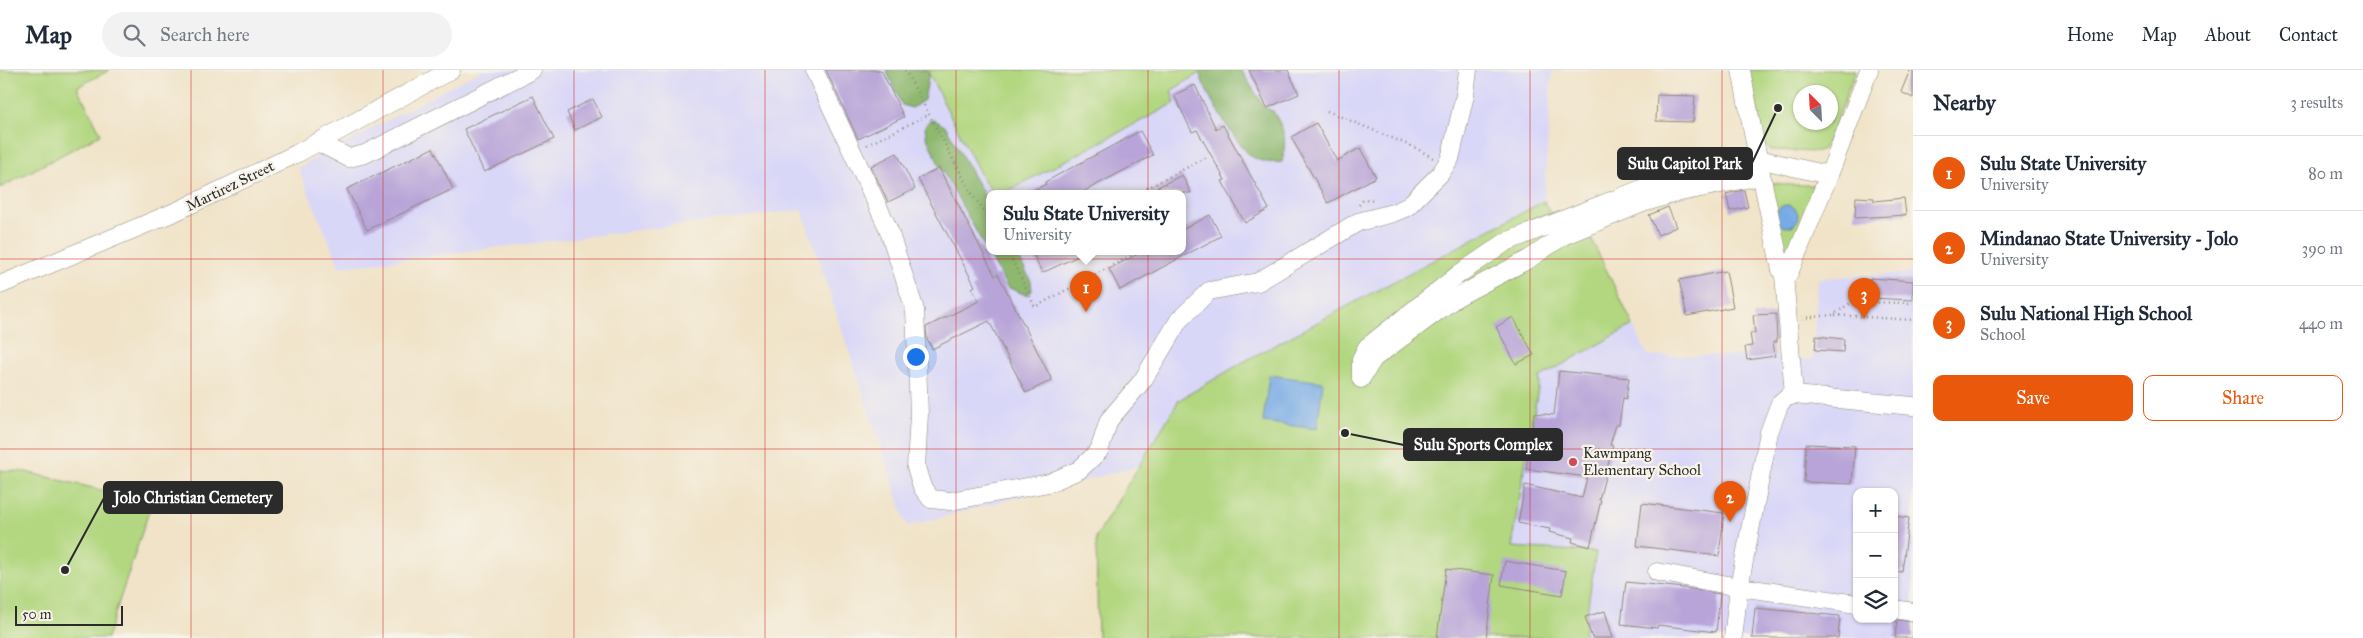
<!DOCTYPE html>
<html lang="en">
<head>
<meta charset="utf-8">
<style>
  :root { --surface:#fff; --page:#f2f2f3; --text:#1f2937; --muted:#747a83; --line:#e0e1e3; --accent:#ea580c }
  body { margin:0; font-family:"IM FELL Great Primer",serif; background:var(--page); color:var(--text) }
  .controls { position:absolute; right:15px; bottom:15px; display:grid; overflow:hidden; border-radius:10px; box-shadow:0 1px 4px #0004 }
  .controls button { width:45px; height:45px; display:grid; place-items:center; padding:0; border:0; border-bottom:1px solid var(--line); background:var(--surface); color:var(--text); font:25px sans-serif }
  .compass { position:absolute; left:1793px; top:15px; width:45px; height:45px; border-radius:50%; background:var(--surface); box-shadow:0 1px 4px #0004; rotate:336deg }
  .scale { position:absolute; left:15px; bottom:12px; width:108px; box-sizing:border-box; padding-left:5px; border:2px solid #2b2b2b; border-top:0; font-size:14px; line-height:18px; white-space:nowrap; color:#2b2b2b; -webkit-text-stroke:4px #f7f3e8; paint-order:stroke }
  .you { position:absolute; left:915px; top:286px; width:18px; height:18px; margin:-12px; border:4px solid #fff; border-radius:50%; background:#1a73e8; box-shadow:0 0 0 8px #1a73e833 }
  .badge { display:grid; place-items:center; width:32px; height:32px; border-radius:50%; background:var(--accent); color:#fff; font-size:16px; font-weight:700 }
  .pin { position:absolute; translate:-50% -41px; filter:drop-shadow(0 1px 2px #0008) }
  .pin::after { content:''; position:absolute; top:26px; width:18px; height:15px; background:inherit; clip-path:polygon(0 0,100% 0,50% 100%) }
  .popup { position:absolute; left:986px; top:120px; width:200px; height:65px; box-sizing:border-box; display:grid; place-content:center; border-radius:10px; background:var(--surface); filter:drop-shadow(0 1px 4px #0005); font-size:16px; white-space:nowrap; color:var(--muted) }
  .popup b { font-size:19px; color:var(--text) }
  .popup::after { content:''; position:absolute; left:50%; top:100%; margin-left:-10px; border:10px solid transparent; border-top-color:var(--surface) }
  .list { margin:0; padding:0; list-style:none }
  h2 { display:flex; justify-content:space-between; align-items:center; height:65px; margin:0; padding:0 20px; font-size:21px }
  h2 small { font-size:16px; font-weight:400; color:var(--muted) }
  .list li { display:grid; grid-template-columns:32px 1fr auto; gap:15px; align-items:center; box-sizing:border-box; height:75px; padding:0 20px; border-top:1px solid var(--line) }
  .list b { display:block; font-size:19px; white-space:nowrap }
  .list p { margin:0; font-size:16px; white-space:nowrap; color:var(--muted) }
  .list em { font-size:16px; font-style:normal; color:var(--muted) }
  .actions { display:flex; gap:10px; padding:15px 20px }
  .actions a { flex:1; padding:11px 0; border:1px solid var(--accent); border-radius:10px; text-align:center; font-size:18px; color:var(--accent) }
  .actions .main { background:var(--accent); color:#fff }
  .icon { flex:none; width:28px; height:28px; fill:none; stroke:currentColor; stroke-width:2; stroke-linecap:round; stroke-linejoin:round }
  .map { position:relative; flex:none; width:1913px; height:568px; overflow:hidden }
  header { display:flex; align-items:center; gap:30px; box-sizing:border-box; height:70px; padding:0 25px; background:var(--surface); border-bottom:1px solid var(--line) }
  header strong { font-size:24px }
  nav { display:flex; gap:28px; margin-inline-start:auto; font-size:18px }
  .search { width:350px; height:45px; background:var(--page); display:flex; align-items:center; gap:12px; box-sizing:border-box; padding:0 18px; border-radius:28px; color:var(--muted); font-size:19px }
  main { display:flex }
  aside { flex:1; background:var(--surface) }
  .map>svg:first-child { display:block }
  .built { fill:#d9d7f8; fill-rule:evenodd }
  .green { fill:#b2d780; stroke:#6e8156; fill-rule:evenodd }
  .forest { fill:#8db86e; stroke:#5c724c }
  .water { fill:#78abe5; stroke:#526b88 }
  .building { fill:#b8a4d8 }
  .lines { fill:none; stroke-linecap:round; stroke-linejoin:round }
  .minor-casing { stroke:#8e877a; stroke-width:19 }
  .path { stroke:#8e877a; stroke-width:2.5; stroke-dasharray:1 4; stroke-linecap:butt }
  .minor { stroke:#fff; stroke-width:18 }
  .grid { fill:none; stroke:#d62828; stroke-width:1; stroke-opacity:0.55 }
  .poi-dot { fill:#d1495b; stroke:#f7f3e8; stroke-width:2 }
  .labels { text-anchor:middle; stroke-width:4.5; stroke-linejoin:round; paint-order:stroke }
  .street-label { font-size:15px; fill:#2b2b2b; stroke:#f7f3e8 }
  .poi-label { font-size:15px; fill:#2b2b2b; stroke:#f7f3e8; text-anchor:start }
  .leader { fill:none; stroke:#2b2b2b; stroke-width:2 }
  .callout-dot { fill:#2b2b2b; stroke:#f7f3e8; stroke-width:2 }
  .callout { fill:#2b2b2b; stroke:#2b2b2b; stroke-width:2 }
  .callout-label { font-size:16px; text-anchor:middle; font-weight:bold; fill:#fff }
</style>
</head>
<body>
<header>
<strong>Map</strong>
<div class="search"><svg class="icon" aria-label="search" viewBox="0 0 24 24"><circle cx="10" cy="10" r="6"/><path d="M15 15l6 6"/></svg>Search here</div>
<nav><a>Home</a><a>Map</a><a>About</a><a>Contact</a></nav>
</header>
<main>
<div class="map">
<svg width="1913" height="568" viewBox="0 0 1913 568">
  <rect width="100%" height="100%" fill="#f7f3e8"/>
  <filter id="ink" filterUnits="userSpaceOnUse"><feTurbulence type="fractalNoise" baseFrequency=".02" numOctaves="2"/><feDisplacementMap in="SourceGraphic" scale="10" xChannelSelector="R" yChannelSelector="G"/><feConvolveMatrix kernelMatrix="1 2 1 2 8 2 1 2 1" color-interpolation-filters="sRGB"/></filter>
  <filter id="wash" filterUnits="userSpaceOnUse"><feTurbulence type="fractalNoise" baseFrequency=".0096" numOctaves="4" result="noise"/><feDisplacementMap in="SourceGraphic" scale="20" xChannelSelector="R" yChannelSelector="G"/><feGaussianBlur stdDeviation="1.12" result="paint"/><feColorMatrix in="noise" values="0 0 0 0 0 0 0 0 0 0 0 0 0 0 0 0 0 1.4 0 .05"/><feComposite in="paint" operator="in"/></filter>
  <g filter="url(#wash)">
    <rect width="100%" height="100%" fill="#f0e3c8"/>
    <!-- built -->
    <g class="built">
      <path d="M482 0H1552L1544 131 1245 291 1179 330 1141 396 907 456 802 140 340 197 298 98ZM990 123H1182V181H990Z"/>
      <path d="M1913 203V568H1583L1596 482 1511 478 1540 307 1633 255 1648 286 1779 285 1812 290 1818 208ZM1857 422H1894V549H1857Z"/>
    </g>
    <!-- green -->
    <g class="green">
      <polygon points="0,0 110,0 77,17 101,64 0,118"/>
      <polygon points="927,0 1204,0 1171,21 1175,33 1004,123 995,123 985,113"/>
      <path d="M1749 0H1856L1830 68 1823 79 1815 82 1771 80 1764 73ZM1800 22H1830V52H1800Z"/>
      <polygon points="1764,111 1789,115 1814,115 1784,200"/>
      <polygon points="1544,131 1566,171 1588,162 1633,255 1540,307 1511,477 1596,482 1583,568 1098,568 1096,467 1179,330 1245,291"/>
      <polygon points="0,400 26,402 152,432 107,568 0,568"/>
    </g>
    <!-- forest -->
    <g class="forest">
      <polygon points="886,0 927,0 929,4 924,30 912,38 902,35"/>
      <path d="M1199 0H1241L1265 38 1273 41C1285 61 1287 69 1282 92 1271 93 1259 93 1249 84 1236 74 1200 15 1199 0Z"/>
      <polygon points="935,50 946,57 990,136 990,181 1015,181 1031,211 1032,221 1026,225 1007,217 939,94 926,66 925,56 929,51"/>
    </g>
    <!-- water -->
    <g class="water">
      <circle cx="1787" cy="146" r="11"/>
      <polygon points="1269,305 1323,312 1317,359 1263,352"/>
    </g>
    <g id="blocks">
      <!-- building -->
      <g class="building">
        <polygon points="826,0 881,0 904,47 858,69"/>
        <polygon points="1249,0 1288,0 1299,24 1267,38"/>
        <polygon points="1910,0 1913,0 1913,28 1901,22"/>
        <polygon points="1195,15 1216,59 1223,55 1269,139 1245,153 1222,111 1225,110 1197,60 1192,62 1174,25"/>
        <polygon points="1657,25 1695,26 1693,52 1656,51"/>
        <polygon points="533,26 554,69 484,102 464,59"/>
        <polygon points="593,29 602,47 575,60 567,42"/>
        <polygon points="1316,53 1337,91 1360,78 1376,107 1328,133 1291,67"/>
        <polygon points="1140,61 1153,85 1081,123 1028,123 1046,114 1045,112"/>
        <polygon points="433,78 453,119 367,160 347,119"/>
        <polygon points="897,83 915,119 888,132 871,96"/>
        <polygon points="939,98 995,206 998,204 1052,310 1026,323 989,251 932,279 927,269 926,257 979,231 972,218 975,216 918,109"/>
        <polygon points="1182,105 1191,123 1146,123"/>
        <polygon points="1744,120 1748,137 1730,141 1726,124"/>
        <polygon points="1856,127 1874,128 1874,131 1904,128 1906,145 1855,148"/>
        <polygon points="1668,137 1676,157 1658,165 1649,145"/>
        <polygon points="1210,145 1221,166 1120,220 1109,199 1144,181 1182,181 1182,160"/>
        <polygon points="1032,181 1089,181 1042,203"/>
        <polygon points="1726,201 1733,237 1687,246 1679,210"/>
        <polygon points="1870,208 1913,211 1913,230 1869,228"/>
        <polygon points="1776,244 1777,272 1773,272 1775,286 1747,290 1745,277 1752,276 1750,263 1755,263 1753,245"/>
        <polygon points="1513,247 1534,285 1516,294 1496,257"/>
        <polygon points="1816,266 1844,269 1843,282 1815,280"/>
        <polygon points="1559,301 1629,308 1626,329 1623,328 1619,355 1616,355 1610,375 1613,376 1599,430 1601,430 1590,477 1572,472 1573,468 1549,462 1550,459 1518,453 1525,415 1582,428 1587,407 1526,399 1534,343 1554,345"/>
        <polygon points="1806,374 1855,376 1852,414 1804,412"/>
        <polygon points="1642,433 1724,443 1719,486 1637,476"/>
        <polygon points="1894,446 1909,448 1902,502 1894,501"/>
        <polygon points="1505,491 1566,501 1562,525 1501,515"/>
        <polygon points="1446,499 1494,505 1486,568 1437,568"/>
        <polygon points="1626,512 1684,518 1720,524 1716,562 1658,555 1657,558 1621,554"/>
        <polygon points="1755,538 1840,546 1838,568 1752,568"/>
        <polygon points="1605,541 1613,568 1592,568 1585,547"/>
        <polygon points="1897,550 1913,552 1913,568 1895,568"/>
      </g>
    </g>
  </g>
  <g filter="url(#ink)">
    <use href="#blocks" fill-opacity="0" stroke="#8e877a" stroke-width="1"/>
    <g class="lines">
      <!-- minor casing -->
      <g class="minor-casing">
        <g id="minor">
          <polyline points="814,0 888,158 915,240 919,344 916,397 922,417 931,429 950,431 1049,413 1079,400 1099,381 1109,350 1143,310 1179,250 1209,221 1258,212 1358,152 1393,143 1407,137 1440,104 1450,89 1465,25 1468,0"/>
          <polyline points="1741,0 1758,89 1829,105 1869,0"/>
          <polyline points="318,72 349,88 365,84 532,0"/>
          <polyline points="1759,94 1781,200 1784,205 1789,203 1829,105"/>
          <polyline points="1784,205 1794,325"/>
          <polyline points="0,215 177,141 296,84 451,0"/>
          <polyline points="1362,307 1374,288 1457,227 1529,189 1563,166 1643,133 1676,123 1761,106"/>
          <polyline points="1361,309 1361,289 1367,277 1459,204 1506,172 1662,111 1757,85"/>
          <polyline points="1657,502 1739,517 1857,534"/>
          <polyline points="1894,539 1913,542"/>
          <polyline points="1733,568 1739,517 1769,362 1780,333 1787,327 1794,325 1913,336"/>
        </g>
      </g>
      <!-- path -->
      <g class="path">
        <polyline points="905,0 973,126 990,148"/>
        <polyline points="1327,41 1416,78 1433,88"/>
        <polyline points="867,75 928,45"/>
        <polyline points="1138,123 1207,87"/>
        <polyline points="1359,135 1364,129 1376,130"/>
        <polyline points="1008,181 1035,237 1139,181"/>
        <polyline points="1011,186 1022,181"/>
        <polyline points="1835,245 1913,250"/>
        <polyline points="1802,248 1833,245 1852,232 1913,233"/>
      </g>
      <!-- minor -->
      <use href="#minor" class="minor"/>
    </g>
  </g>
  <!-- grid -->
  <path class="grid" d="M191 0V568M383 0V568M574 0V568M765 0V568M956 0V568M1148 0V568M1339 0V568M1530 0V568M1722 0V568M0 189H1913M0 379H1913"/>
  <!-- markers -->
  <circle class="poi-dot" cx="1573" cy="392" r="5"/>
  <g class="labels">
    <!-- street labels -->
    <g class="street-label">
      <text transform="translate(230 116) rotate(-26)" y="5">Martirez Street</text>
    </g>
    <!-- poi labels -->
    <g class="poi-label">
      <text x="1583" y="388">Kawmpang<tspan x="1583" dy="17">Elementary School</tspan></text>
    </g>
  </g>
  <!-- callouts -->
  <path class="leader" d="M1778 38L1752 93M1345 363L1404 375M65 500L104 428"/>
  <g class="callout-dot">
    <circle cx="1778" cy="38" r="5"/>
    <circle cx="1345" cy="363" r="5"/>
    <circle cx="65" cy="500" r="5"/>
  </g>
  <g class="callout">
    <rect x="1618" y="78" width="134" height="31" rx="5"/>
    <rect x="1404" y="359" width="158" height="31" rx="5"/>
    <rect x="104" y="412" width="178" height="31" rx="5"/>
  </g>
  <g class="callout-label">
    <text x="1685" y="99">Sulu Capitol Park</text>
    <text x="1483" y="380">Sulu Sports Complex</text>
    <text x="193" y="433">Jolo Christian Cemetery</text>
  </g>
</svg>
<div class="controls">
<button>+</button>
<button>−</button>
<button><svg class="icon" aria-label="layers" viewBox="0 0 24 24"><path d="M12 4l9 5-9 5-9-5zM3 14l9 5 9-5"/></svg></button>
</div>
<svg class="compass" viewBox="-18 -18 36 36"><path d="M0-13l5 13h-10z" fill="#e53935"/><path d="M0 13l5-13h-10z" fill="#747a83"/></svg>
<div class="scale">50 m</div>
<div class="you"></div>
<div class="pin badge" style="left:1086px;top:242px">1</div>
<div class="popup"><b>Sulu State University</b>University</div>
<div class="pin badge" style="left:1730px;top:452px">2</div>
<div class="pin badge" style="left:1864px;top:249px">3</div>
</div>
<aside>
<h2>Nearby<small>3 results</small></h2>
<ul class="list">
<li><span class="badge">1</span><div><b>Sulu State University</b><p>University</p></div><em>80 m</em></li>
<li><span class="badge">2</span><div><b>Mindanao State University - Jolo</b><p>University</p></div><em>390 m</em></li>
<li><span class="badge">3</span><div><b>Sulu National High School</b><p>School</p></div><em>440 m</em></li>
</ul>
<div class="actions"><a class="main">Save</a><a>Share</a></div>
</aside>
</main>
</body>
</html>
